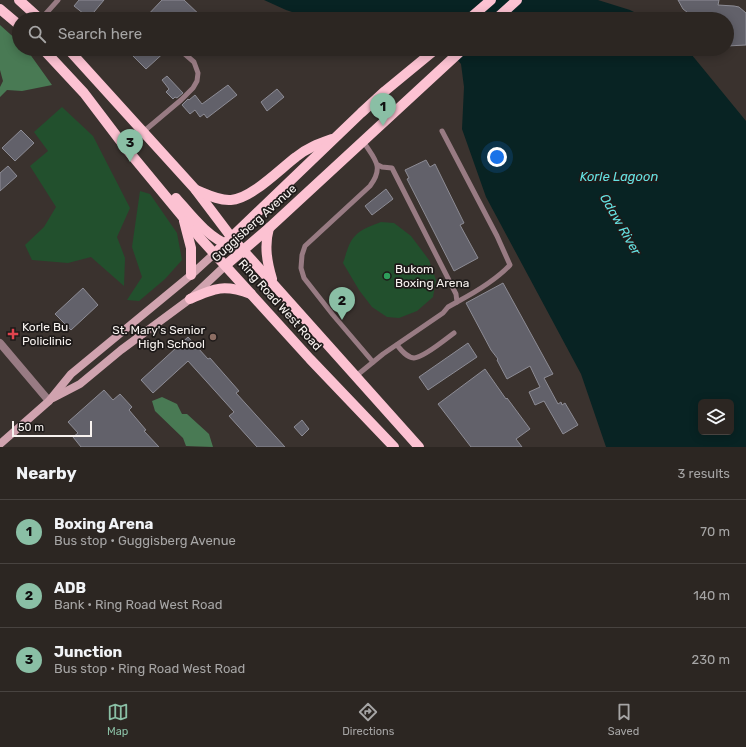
<!DOCTYPE html>
<html lang="en">
<head>
<meta charset="utf-8">
<style>
  :root { --surface:#2c2622; --page:#342e2a; --text:#f1f3f6; --muted:#a6a5a5; --line:#484340; --accent:#8abfa5 }
  body { margin:0; font-family:Rubik,sans-serif; background:var(--page); color:var(--text) }
  .controls { position:absolute; right:12px; bottom:12px; display:grid; overflow:hidden; border-radius:6px; box-shadow:0 2px 10px #0003 }
  .controls button { width:36px; height:36px; display:grid; place-items:center; padding:0; border:0; border-bottom:1px solid var(--line); background:var(--surface); color:var(--text); font:20px sans-serif }
  .scale { position:absolute; left:12px; bottom:10px; width:80px; box-sizing:border-box; padding-left:4px; border:2px solid #f8f3f0; border-top:0; font-size:11px; line-height:14px; white-space:nowrap; color:#f8f3f0; -webkit-text-stroke:3px #1e1a19; paint-order:stroke }
  .you { position:absolute; left:497px; top:157px; width:14px; height:14px; margin:-10px; border:3px solid #fff; border-radius:50%; background:#1a73e8; box-shadow:0 0 0 6px #1a73e833 }
  .badge { display:grid; place-items:center; width:26px; height:26px; border-radius:50%; background:var(--accent); color:#111; font-size:13px; font-weight:700 }
  .pin { position:absolute; translate:-50% -33px; filter:drop-shadow(0 1px 2px #0008) }
  .pin::after { content:''; position:absolute; top:21px; width:14px; height:12px; background:inherit; clip-path:polygon(0 0,100% 0,50% 100%) }
  .list { margin:0; padding:0; list-style:none }
  h2 { display:flex; justify-content:space-between; align-items:center; height:52px; margin:0; padding:0 16px; font-size:17px }
  h2 small { font-size:13px; font-weight:400; color:var(--muted) }
  .list li { display:grid; grid-template-columns:26px 1fr auto; gap:12px; align-items:center; box-sizing:border-box; height:64px; padding:0 16px; border-top:1px solid var(--line) }
  .list b { display:block; font-size:15px; white-space:nowrap }
  .list p { margin:0; font-size:13px; white-space:nowrap; color:var(--muted) }
  .list em { font-size:13px; font-style:normal; color:var(--muted) }
  .icon { flex:none; width:22px; height:22px; fill:none; stroke:currentColor; stroke-width:2; stroke-linecap:round; stroke-linejoin:round }
  .map { position:relative; flex:none; width:746px; height:447px; overflow:hidden }
  .search { position:absolute; background:var(--surface); box-shadow:0 2px 10px #0003; left:12px; right:12px; top:12px; height:44px; display:flex; align-items:center; gap:10px; box-sizing:border-box; padding:0 14px; border-radius:22px; color:var(--muted); font-size:15px }
  .sheet { height:244px; background:var(--surface) }
  nav { display:flex; justify-content:space-around; align-items:center; box-sizing:border-box; height:56px; border-top:1px solid var(--line); background:var(--surface); font-size:11px; color:var(--muted) }
  nav a { display:grid; justify-items:center; gap:2px }
  nav .on { color:var(--accent) }
  .map>svg:first-child { display:block }
  .green { fill:#22502d }
  .forest { fill:#497a54 }
  .water { fill:#082323; fill-rule:evenodd }
  .building { fill:#62616a; stroke:#8d8c95 }
  .lines { fill:none; stroke-linecap:round; stroke-linejoin:round }
  .lane { stroke:#987b83; stroke-width:5 }
  .street { stroke:#987b83; stroke-width:8 }
  .secondary { stroke:#d0a3af; stroke-width:8 }
  .primary { stroke:#fcc2d2; stroke-width:10 }
  .leisure-dot { fill:#2e9e5b; stroke:#1e1a19; stroke-width:1.5 }
  .health-dot { fill:#e0444e; stroke:#1e1a19; stroke-width:1.5 }
  .education-dot { fill:#8d6e63; stroke:#1e1a19; stroke-width:1.5 }
  .labels { text-anchor:middle; stroke-width:3.5; stroke-linejoin:round; paint-order:stroke }
  .street-label { font-size:12px; fill:#f8f3f0; stroke:#1e1a19 }
  .poi-label { font-size:12px; fill:#f8f3f0; stroke:#1e1a19; text-anchor:start }
  .water-label { font-size:13px; font-style:italic; fill:#65e2e2; stroke:#1e1a19 }
</style>
</head>
<body>
<div class="map">
<svg width="746" height="447" viewBox="0 0 746 447">
  <rect width="100%" height="100%" fill="#3a322e"/>
  <!-- green -->
  <g class="green">
    <polygon points="62,107 93,136 130,208 117,237 125,258 124,286 91,257 68,263 32,260 25,245 44,227 56,207 30,166 48,151 34,132"/>
    <polygon points="140,191 150,194 177,233 182,260 165,279 139,301 127,300 142,277 132,247"/>
    <path d="M381 222 394 223 411 236 429 260 436 280 433 297 417 311 399 318 387 317 372 307 359 290 343 263C346 255 348 243 355 236 361 229 373 225 381 222Z"/>
  </g>
  <!-- forest -->
  <g class="forest">
    <polygon points="0,25 19,42 19,49 27,50 52,85 22,91 7,90 0,97 0,87 3,81 0,70"/>
    <polygon points="162,397 177,404 182,414 187,414 209,434 213,447 186,446 183,438 155,411 152,401"/>
  </g>
  <!-- water -->
  <g class="water">
    <polygon points="264,0 598,0 630,10 648,19 313,19 286,10"/>
    <path d="M448 49H687L746 121V447H606L581 374 486 197 462 129 464 87 461 64ZM701 402H731V432H701Z"/>
  </g>
  <!-- building -->
  <g class="building">
    <polygon points="79,0 104,0 89,18 74,6"/>
    <polygon points="162,0 184,0 204,19 144,19"/>
    <polygon points="678,0 719,0 718,5 734,6 739,7 746,13 746,45 727,46 727,19 711,19 712,16 698,17 692,16 683,9"/>
    <polygon points="138,49 145,55 152,49 168,49 146,69 132,55"/>
    <polygon points="167,76 183,93 177,98 175,97 173,99 166,92 169,89 162,80"/>
    <polygon points="228,85 237,95 207,118 204,114 200,117 195,110 190,114 182,105 188,99 189,100 195,95 202,104"/>
    <polygon points="277,89 284,97 267,111 261,102"/>
    <polygon points="21,130 34,143 15,161 2,148"/>
    <polygon points="426,160 430,167 435,164 464,223 460,225 478,258 454,271 407,179 409,178 405,170"/>
    <polygon points="8,166 17,176 0,191 0,173"/>
    <polygon points="386,189 393,199 372,215 365,206"/>
    <polygon points="503,283 553,374 544,378 558,404 561,402 562,405 565,403 578,425 563,434 544,401 535,405 529,392 540,387 530,366 507,379 497,360 498,359 491,350 466,303"/>
    <polygon points="83,288 98,305 71,330 55,314"/>
    <polygon points="188,337 208,359 210,358 239,391 236,393 285,447 257,447 229,416 234,412 188,361 153,393 141,380"/>
    <polygon points="468,343 477,357 428,390 419,377"/>
    <polygon points="485,369 506,399 507,398 530,429 516,439 522,447 471,447 438,404"/>
    <polygon points="104,390 113,400 120,394 132,407 129,410 146,430 144,431 159,447 81,447 73,437 78,433 68,422"/>
    <polygon points="302,420 309,429 302,436 294,427"/>
  </g>
  <g class="lines">
    <!-- lane -->
    <g class="lane">
      <polyline points="41,19 58,0"/>
      <path d="M442 131 497 236 510 265C497 279 474 293 457 302"/>
      <polyline points="143,132 181,100 193,88 197,81 198,73 194,62 179,49"/>
      <path d="M363 141C374 159 385 166 370 186L305 246 302 255 301 268 304 278 333 315 373 362"/>
      <path d="M397 345C401 350 406 357 414 358 423 358 446 339 454 333"/>
      <polyline points="356,376 383,354 443,313 448,307 457,302 456,294 392,168 382,167 378,165"/>
    </g>
    <!-- street -->
    <polyline class="street" points="0,343 49,401"/>
    <!-- secondary -->
    <g class="secondary">
      <polyline points="53,398 80,384 121,350 190,299 226,265"/>
      <polyline points="0,444 49,401 71,374 191,275 215,253"/>
    </g>
    <!-- primary -->
    <g class="primary">
      <polyline points="19,0 40,19"/>
      <polyline points="0,9 19,25"/>
      <polyline points="469,19 491,0"/>
      <polyline points="496,19 517,0"/>
      <polyline points="43,49 84,93 125,147 201,239 310,359 394,447"/>
      <polyline points="68,49 195,189 232,238 419,447"/>
      <path d="M196 190C206 194 219 201 231 200 251 199 280 169 296 157 307 148 318 144 332 139"/>
      <path d="M176 198C191 215 208 238 231 246"/>
      <polyline points="184,221 191,248 191,275"/>
      <path d="M269 228C264 246 267 262 272 279"/>
      <polyline points="215,253 361,113 385,91 436,49"/>
      <polyline points="226,265 269,228 463,49"/>
      <path d="M190 299C215 288 224 284 251 294"/>
    </g>
  </g>
  <!-- markers -->
  <circle class="leisure-dot" cx="387" cy="276" r="4"/>
  <path class="health-dot" d="M11 328h4v4h4v4h-4v4h-4v-4h-4v-4h4z"/>
  <circle class="education-dot" cx="213" cy="337" r="4"/>
  <g class="labels">
    <!-- street labels -->
    <g class="street-label">
      <text transform="translate(254 223) rotate(-42)" y="4">Guggisberg Avenue</text>
      <text transform="translate(280 305) rotate(48)" y="4">Ring Road West Road</text>
    </g>
    <!-- poi labels -->
    <g class="poi-label">
      <text x="395" y="273">Bukom<tspan x="395" dy="14">Boxing Arena</tspan></text>
      <text x="22" y="331">Korle Bu<tspan x="22" dy="14">Policlinic</tspan></text>
      <text x="205" y="334" text-anchor="end">St. Mary's Senior<tspan x="205" dy="14">High School</tspan></text>
    </g>
    <!-- water labels -->
    <g class="water-label">
      <text x="619" y="181">Korle Lagoon</text>
      <text transform="translate(621 224) rotate(60)" y="5">Odaw River</text>
    </g>
  </g>
</svg>
<div class="controls">
<button><svg class="icon" aria-label="layers" viewBox="0 0 24 24"><path d="M12 4l9 5-9 5-9-5zM3 14l9 5 9-5"/></svg></button>
</div>
<div class="scale">50 m</div>
<div class="you"></div>
<div class="pin badge" style="left:383px;top:126px">1</div>
<div class="pin badge" style="left:342px;top:320px">2</div>
<div class="pin badge" style="left:130px;top:162px">3</div>
<div class="search"><svg class="icon" aria-label="search" viewBox="0 0 24 24"><circle cx="10" cy="10" r="6"/><path d="M15 15l6 6"/></svg>Search here</div>
</div>
<section class="sheet">
<h2>Nearby<small>3 results</small></h2>
<ul class="list">
<li><span class="badge">1</span><div><b>Boxing Arena</b><p>Bus stop · Guggisberg Avenue</p></div><em>70 m</em></li>
<li><span class="badge">2</span><div><b>ADB</b><p>Bank · Ring Road West Road</p></div><em>140 m</em></li>
<li><span class="badge">3</span><div><b>Junction</b><p>Bus stop · Ring Road West Road</p></div><em>230 m</em></li>
</ul>
</section>
<nav>
<a class="on"><svg class="icon" aria-label="map" viewBox="0 0 24 24"><path d="M3 6l6-2 6 2 6-2v14l-6 2-6-2-6 2zM9 4v14M15 6v14"/></svg>Map</a>
<a><svg class="icon" aria-label="directions" viewBox="0 0 24 24"><path d="M12 3l9 9-9 9-9-9zM9 14v-3h6M13 9l2 2-2 2"/></svg>Directions</a>
<a><svg class="icon" aria-label="saved" viewBox="0 0 24 24"><path d="M7 4h10v16l-5-4-5 4z"/></svg>Saved</a>
</nav>
</body>
</html>
